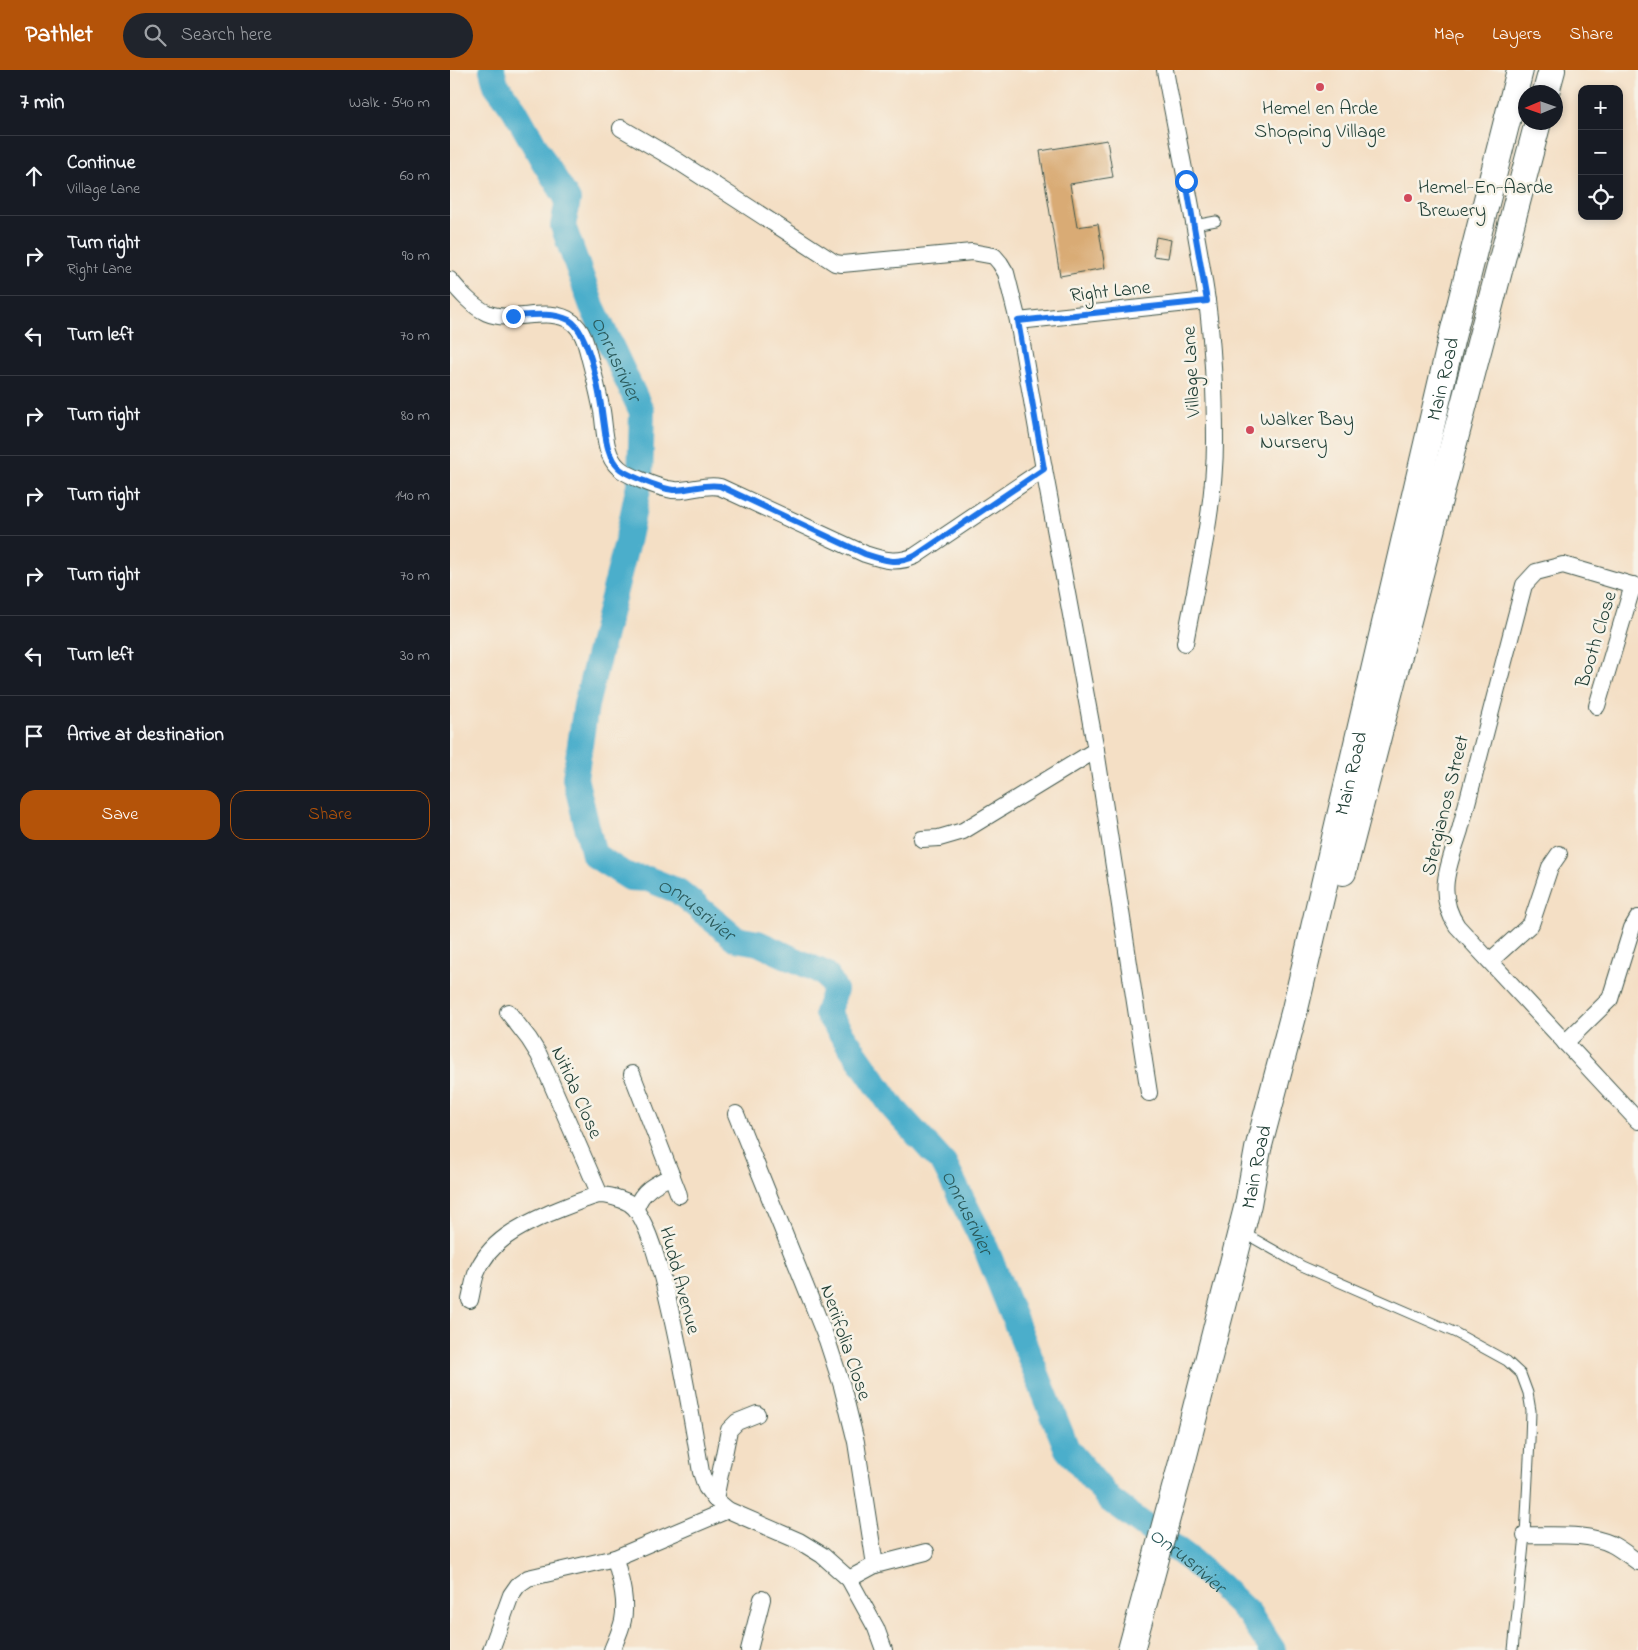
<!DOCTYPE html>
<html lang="en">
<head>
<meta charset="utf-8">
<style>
  :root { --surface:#171b24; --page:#20242c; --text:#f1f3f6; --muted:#9ea1a6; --line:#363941; --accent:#b45309 }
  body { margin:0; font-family:"Indie Flower",sans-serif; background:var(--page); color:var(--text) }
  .controls { position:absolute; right:15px; top:15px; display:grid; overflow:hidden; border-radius:10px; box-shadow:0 2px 8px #0003 }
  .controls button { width:45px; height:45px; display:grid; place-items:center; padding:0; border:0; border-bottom:1px solid var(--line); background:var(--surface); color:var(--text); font:25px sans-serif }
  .compass { position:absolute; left:1068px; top:15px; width:45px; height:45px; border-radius:50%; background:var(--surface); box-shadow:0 2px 8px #0003; rotate:268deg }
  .stop { position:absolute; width:15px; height:15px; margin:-11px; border:4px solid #1a73e8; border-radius:50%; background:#fff }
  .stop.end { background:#1a73e8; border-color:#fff; box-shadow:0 1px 5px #0008 }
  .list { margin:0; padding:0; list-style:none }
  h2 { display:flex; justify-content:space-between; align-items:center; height:65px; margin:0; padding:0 20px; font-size:21px }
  h2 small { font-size:16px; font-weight:400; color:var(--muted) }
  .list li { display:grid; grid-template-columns:32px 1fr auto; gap:15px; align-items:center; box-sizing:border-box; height:80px; padding:0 20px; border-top:1px solid var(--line) }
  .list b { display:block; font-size:19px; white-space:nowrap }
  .list p { margin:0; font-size:16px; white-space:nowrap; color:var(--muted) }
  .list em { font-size:16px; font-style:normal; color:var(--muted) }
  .actions { display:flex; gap:10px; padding:15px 20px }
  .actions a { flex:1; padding:11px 0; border:1px solid var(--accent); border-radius:15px; text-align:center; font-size:18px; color:var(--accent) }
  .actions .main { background:var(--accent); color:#fff }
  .icon { flex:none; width:28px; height:28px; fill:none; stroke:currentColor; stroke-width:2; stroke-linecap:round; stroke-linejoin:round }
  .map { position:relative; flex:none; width:1188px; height:1580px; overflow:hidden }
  header { display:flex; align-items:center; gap:30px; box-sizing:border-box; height:70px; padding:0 25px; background:var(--accent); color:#fff }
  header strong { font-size:24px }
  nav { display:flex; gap:28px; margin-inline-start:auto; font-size:18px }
  .search { width:350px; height:45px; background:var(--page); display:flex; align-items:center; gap:12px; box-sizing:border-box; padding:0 18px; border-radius:28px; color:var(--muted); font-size:19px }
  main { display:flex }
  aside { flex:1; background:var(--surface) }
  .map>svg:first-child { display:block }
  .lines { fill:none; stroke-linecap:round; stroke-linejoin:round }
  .river { stroke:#4caecb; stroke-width:26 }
  .building { fill:#d9ab74 }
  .service-casing { stroke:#3f554a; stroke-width:11 }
  .minor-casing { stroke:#3f554a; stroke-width:18 }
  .primary-casing { stroke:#3f554a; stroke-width:28 }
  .service { stroke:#fff; stroke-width:9 }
  .minor { stroke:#fff; stroke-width:16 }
  .primary { stroke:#fff; stroke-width:26 }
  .route { stroke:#1a73e8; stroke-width:6 }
  .poi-dot { fill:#d1495b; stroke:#f7f3e8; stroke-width:2 }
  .labels { text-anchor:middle; stroke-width:5; stroke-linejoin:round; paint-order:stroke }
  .poi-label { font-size:20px; fill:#1f3d34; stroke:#f7f3e8; text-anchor:start }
  .street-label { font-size:20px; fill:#1f3d34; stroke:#f7f3e8 }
  .water-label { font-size:21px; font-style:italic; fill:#2a595a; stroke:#f7f3e8 }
</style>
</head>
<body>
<header>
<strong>Pathlet</strong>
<div class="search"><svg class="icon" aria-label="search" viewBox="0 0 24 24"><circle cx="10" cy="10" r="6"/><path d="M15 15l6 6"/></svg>Search here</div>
<nav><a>Map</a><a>Layers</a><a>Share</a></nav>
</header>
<main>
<aside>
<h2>7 min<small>Walk · 540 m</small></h2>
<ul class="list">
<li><svg class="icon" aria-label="ahead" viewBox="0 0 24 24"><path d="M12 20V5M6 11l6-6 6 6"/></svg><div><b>Continue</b><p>Village Lane</p></div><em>60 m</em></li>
<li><svg class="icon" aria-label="right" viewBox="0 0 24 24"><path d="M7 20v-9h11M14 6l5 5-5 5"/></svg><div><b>Turn right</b><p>Right Lane</p></div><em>90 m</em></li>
<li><svg class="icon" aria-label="left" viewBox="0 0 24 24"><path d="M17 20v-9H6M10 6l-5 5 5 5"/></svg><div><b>Turn left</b></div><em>70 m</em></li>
<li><svg class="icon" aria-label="right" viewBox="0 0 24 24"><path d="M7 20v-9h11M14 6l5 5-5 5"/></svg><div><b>Turn right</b></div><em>80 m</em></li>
<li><svg class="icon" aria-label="right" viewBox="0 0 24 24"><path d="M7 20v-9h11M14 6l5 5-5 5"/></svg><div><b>Turn right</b></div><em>140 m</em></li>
<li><svg class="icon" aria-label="right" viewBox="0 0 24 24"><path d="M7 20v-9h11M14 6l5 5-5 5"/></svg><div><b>Turn right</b></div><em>70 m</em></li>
<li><svg class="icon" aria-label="left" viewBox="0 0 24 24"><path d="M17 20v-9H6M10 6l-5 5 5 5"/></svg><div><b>Turn left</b></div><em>30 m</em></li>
<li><svg class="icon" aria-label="arrive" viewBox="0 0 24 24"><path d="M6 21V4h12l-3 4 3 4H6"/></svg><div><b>Arrive at destination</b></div></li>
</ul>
<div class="actions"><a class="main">Save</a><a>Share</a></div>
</aside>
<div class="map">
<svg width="1188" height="1580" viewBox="0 0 1188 1580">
  <rect width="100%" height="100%" fill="#f7f3e8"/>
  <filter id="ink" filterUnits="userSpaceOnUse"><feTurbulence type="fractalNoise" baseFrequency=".02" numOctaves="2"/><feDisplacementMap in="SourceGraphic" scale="10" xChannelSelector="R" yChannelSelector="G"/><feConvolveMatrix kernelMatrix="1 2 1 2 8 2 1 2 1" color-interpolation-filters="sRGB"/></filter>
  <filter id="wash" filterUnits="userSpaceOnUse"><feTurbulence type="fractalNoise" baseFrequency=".0096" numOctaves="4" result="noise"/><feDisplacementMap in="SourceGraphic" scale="20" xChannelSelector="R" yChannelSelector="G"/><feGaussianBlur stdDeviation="1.12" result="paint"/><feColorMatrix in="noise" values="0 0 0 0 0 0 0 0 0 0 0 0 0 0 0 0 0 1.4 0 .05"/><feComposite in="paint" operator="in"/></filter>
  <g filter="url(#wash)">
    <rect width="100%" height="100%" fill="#f4dfc5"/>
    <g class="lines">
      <!-- river -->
      <path class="river" id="s1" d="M42 0 46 15 64 39 94 92 118 130 113 156 142 236 192 342 190 410 177 472 136 635 125 708 144 785 180 808 198 809 228 821 286 869 308 873 376 904 385 920 377 943 444 1039 494 1094 532 1169 617 1379 660 1430 737 1487 771 1517 798 1543 823 1580"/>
    </g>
    <g id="blocks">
      <!-- building -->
      <g class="building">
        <polygon points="657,70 663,107 620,114 627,157 648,154 655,198 610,206 590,81"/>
        <polygon points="706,167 721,170 718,188 703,186"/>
      </g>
    </g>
  </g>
  <g filter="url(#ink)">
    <use href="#blocks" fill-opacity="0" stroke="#3f554a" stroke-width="1"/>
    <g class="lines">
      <!-- service casing -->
      <g class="service-casing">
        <g id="service">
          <polyline points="744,155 766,151"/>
          <polyline points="794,1163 852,1196 1006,1263 1057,1291 1071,1304 1078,1323 1081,1341 1080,1370 1075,1465 1063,1580"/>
        </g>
      </g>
      <!-- minor casing -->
      <g class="minor-casing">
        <g id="minor">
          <path d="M715 0C729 77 746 154 757 231 763 277 765 325 765 371 765 439 747 507 735 573"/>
          <polyline points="171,58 226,90 385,193 392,194 522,182 544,186 550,193 556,203 568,251 594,399 646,680 513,761 489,768 472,769"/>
          <path d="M0 210C10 222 22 236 37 243 62 254 100 235 122 252 133 260 136 274 139 286 144 304 148 322 152 341 155 359 154 385 169 398 176 405 207 417 218 419 235 424 253 413 270 417L415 484C433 490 447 494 465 486L594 399"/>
          <polyline points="568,251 757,231"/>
          <path d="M1188 517 1113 495 1086 502 1074 515 1010 760C999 795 985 823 1007 856L1188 1051"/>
          <polyline points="1147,636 1183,515"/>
          <polyline points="646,680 699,1023"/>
          <polyline points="1040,891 1081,854 1100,797 1109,784"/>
          <polyline points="58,942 79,969 89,985 150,1125"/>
          <polyline points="1115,973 1160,929 1182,858 1188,848"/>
          <polyline points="182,1004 229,1125"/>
          <polyline points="286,1044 377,1270 392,1316 406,1372 425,1495"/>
          <path d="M186 1138C192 1120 205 1114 222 1106"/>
          <path d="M20 1230C22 1222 23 1213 26 1204 38 1172 70 1156 100 1143 111 1139 140 1126 150 1125 158 1125 172 1129 179 1133 212 1153 243 1357 251 1402L256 1417 265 1429 278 1440 349 1471 372 1485 399 1509 426 1558 434 1580"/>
          <polyline points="265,1429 279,1360 287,1352 307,1344"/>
          <path d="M1075 1465C1103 1466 1135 1462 1161 1474 1171 1479 1179 1486 1188 1492"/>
          <polyline points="399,1509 425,1495 476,1482"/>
          <polyline points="41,1580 61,1525 68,1515 78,1508 165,1488 278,1440"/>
          <path d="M162 1580C166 1570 171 1560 173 1550 177 1529 170 1508 165 1488"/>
          <polyline points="299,1580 312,1529"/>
        </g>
      </g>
      <!-- primary casing -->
      <g class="primary-casing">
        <g id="primary">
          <polyline points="1096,22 1102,0"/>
          <polyline points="893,802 1002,380 1088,52"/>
          <path id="s2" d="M681 1580 733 1389 798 1134 808 1079 845 939 1001 271 1070 0"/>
        </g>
      </g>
      <!-- service -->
      <use href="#service" class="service"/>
      <!-- minor -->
      <use href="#minor" class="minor"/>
      <!-- primary -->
      <use href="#primary" class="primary"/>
    </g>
  </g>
  <g class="lines" filter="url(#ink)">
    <!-- route -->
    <path class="route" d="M63 246C81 245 103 242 119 250 141 262 151 332 154 356 156 370 158 388 169 398 176 405 215 420 225 420 241 420 255 413 270 416L415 484C433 490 447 495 465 486L594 399 568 251 757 231 736 111"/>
  </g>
  <!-- markers -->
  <g class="poi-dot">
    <circle cx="870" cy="17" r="5"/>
    <circle cx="958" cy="128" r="5"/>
    <circle cx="800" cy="360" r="5"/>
  </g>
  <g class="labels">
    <!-- poi labels -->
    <g class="poi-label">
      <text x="870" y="44" text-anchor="middle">Hemel en Arde<tspan x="870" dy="23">Shopping Village</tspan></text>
      <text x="968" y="123">Hemel-En-Aarde<tspan x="968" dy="23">Brewery</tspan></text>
      <text x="810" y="355">Walker Bay<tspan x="810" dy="23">Nursery</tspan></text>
    </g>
    <!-- street labels -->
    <g class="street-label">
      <text transform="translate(660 220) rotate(-6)" y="7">Right Lane</text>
      <text transform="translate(740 302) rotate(-93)" y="7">Village Lane</text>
      <text dy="7" stroke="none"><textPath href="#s2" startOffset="1309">Main Road</textPath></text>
      <text transform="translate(1145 569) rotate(-73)" y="7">Booth Close</text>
      <text dy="7" stroke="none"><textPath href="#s2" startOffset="904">Main Road</textPath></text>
      <text transform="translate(994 735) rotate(-76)" y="7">Stergianos Street</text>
      <text transform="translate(128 1022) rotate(66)" y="7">Nitida Close</text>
      <text dy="7" stroke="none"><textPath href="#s2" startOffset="499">Main Road</textPath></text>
      <text transform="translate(231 1210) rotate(75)" y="7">Hudd Avenue</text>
      <text transform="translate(397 1272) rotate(71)" y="7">Neriifolia Close</text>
    </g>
    <!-- water labels -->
    <g class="water-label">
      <text dy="7" stroke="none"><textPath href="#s1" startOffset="321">Onrusrivier</textPath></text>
      <text dy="7" stroke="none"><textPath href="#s1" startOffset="951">Onrusrivier</textPath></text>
      <text dy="7" stroke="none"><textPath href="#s1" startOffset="1386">Onrusrivier</textPath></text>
      <text dy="7" stroke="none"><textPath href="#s1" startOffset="1808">Onrusrivier</textPath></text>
    </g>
  </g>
</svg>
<div class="controls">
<button>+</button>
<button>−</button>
<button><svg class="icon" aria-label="locate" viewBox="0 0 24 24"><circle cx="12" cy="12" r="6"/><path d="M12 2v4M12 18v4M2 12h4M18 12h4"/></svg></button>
</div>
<svg class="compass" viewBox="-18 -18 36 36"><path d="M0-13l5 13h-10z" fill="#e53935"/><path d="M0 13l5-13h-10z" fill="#9ea1a6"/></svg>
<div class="stop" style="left:736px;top:111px"></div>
<div class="stop end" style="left:63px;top:246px"></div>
</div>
</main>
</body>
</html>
